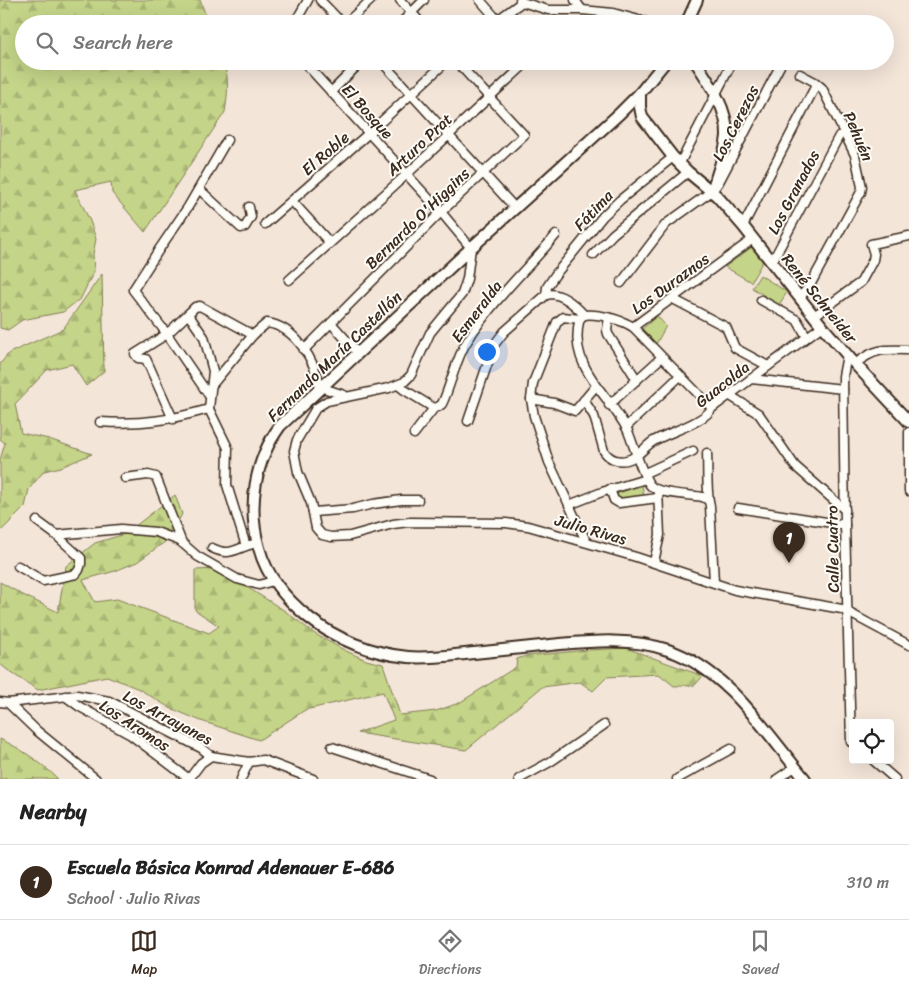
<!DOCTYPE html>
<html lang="en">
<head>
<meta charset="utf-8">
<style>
  :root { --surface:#fff; --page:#f6f6f6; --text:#222; --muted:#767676; --line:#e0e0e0; --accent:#3b2a1e }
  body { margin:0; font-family:Sriracha,sans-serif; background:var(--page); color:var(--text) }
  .controls { position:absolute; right:15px; bottom:15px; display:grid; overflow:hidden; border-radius:5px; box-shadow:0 5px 20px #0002 }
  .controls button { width:45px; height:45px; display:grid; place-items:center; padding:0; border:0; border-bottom:1px solid var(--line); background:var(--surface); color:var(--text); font:25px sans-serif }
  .you { position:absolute; left:486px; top:351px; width:18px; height:18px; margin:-12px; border:4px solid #fff; border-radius:50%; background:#1a73e8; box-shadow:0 0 0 8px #1a73e833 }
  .badge { display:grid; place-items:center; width:32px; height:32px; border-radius:50%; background:var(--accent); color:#fff; font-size:16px; font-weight:700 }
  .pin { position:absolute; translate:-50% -41px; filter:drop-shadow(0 1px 2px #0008) }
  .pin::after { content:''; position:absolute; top:26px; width:18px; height:15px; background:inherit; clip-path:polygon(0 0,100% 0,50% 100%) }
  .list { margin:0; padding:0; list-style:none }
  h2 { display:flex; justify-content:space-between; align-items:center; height:65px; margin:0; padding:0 20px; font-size:21px }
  h2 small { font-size:16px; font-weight:400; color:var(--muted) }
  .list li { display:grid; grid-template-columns:32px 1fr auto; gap:15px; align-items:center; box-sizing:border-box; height:75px; padding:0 20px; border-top:1px solid var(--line) }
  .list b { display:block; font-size:19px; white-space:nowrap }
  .list p { margin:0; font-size:16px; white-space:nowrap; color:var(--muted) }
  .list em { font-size:16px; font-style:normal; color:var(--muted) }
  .icon { flex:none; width:28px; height:28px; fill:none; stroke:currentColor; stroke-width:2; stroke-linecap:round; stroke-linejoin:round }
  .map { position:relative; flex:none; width:909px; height:779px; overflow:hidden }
  .search { position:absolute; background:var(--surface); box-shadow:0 5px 20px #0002; left:15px; right:15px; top:15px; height:55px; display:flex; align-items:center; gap:12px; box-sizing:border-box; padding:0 18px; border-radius:28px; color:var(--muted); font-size:19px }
  .sheet { height:140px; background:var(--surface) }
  nav { display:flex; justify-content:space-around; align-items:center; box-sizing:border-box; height:70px; border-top:1px solid var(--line); background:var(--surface); font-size:14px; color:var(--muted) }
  nav a { display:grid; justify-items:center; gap:2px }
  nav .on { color:var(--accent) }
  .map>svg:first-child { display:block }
  .green { fill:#c4d488; stroke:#807f53 }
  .forest { fill:url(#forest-firs); stroke:#807f53 }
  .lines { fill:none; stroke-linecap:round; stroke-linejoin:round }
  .minor-casing { stroke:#3b2a1e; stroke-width:11 }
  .major-casing { stroke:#3b2a1e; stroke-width:14 }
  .minor { stroke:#fdfcf7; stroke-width:8 }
  .major { stroke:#fdfcf7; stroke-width:10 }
  .labels { text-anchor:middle; stroke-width:4; stroke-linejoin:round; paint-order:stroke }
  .street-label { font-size:16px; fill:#3b2a1e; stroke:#fdfcf7 }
</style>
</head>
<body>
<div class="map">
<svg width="909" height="779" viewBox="0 0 909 779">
  <defs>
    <pattern id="forest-firs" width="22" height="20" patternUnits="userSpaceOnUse" patternTransform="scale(1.25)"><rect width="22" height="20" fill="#c4d488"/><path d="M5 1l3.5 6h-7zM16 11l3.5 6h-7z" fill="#a9b675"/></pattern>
  </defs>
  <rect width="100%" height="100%" fill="#f4e5d9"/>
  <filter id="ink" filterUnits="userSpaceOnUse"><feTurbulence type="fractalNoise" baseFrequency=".02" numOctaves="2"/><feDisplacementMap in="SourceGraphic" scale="10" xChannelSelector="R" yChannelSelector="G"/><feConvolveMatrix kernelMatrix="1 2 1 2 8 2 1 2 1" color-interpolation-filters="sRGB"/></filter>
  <g filter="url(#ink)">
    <!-- green -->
    <g class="green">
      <polygon points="753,246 764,259 751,282 725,267"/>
      <polygon points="760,275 787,292 779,305 752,288"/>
      <polygon points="657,316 666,326 655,346 641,330"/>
      <polygon points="642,485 644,497 618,501 616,494"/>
    </g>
    <!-- forest -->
    <g class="forest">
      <path d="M0 0H200L209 24H24V61H224C229 79 228 94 225 112L145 232 112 193 111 182 75 190 90 221 96 239 93 254 94 271 81 298 63 312 22 320 8 330 0 328Z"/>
      <polygon points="102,274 104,371 86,386 72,364 47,370 15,404 21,433 49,439 92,454 61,467 44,471 29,489 25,507 0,532 0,460 5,443 0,439 0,364 9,353 63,329"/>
      <polygon points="175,495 182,514 169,539 137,562 115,571 83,580 95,602 117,599 209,633 219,626 195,610 195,570 218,569 285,611 315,634 344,650 366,660 383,664 400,715 436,711 459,703 516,667 517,659 526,656 588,650 626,648 703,676 695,685 674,686 659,674 607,677 593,691 580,682 542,687 466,750 357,733 394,720 383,692 305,710 259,740 201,721 170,708 139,689 107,676 38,690 10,672 0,664 0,582 23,595 58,612 66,566 95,543 125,534"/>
      <path d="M0 739C20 748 42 763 58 779H0Z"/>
    </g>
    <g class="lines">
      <!-- minor casing -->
      <g class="minor-casing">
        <g id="minor">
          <polyline points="320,0 343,24"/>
          <polyline points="400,0 422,24"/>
          <polyline points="480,0 501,24"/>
          <polyline points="520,0 522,2 548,10 582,10 613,13 654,24"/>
          <polyline points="575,0 582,10"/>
          <polyline points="294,24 308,0"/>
          <polyline points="345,24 371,0"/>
          <polyline points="400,24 424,0"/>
          <polyline points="492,24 522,2"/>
          <polyline points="303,61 441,212 471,248 467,279 462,294 430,333 411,375 404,382 389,388 327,401 316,408 297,440 294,451 298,472 311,503 316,528 322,535 331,537 350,536 393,524 409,522 506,523 528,526 636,557 735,590 842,609 909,645"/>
          <polyline points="381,61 515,208"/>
          <polyline points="331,92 362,61"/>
          <polyline points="227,140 188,207 160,248 133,290 167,334 188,314 204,337 213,371 209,409 228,448 227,485 246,546 257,543"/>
          <polyline points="680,163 733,61"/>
          <polyline points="199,189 241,228 245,227 251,217 249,207"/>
          <polyline points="292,201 330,243"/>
          <polyline points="265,224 369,133 447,61"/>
          <polyline points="743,226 814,89"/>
          <polyline points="593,255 613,234 688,172"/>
          <polyline points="772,262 839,136"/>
          <polyline points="289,280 406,175 525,64 524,61"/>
          <polyline points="621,283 666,224 712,191 719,182 780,66 779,61"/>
          <polyline points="546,295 547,287 555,275 603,216 620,200 673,157"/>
          <path d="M546 295C560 291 575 305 584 315"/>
          <polyline points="800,297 809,287 861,192 862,187 855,155 822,88 815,82 800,74"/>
          <polyline points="673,299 726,327 735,348 768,366"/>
          <polyline points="761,300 797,320 807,337"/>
          <polyline points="188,314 195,307 200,306 253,335"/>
          <path d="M584 315C579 318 579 322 578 328 572 370 610 396 627 429 633 442 643 479 651 486 658 494 692 495 703 497L708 500"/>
          <path d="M584 315C598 313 622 320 633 327L712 408"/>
          <polyline points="814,316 861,282 873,260 874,254 871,244 909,236"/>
          <polyline points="609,318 607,330 608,334 637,380"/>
          <polyline points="580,319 563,317 557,322 533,383 531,399 534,416 549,462 586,541"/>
          <polyline points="331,323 357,352"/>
          <polyline points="633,327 753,239"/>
          <polyline points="304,350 441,212 524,135 456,61"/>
          <polyline points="847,355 843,376 845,525 851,742 853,743"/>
          <path d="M855 364C875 348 884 349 909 350"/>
          <polyline points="751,379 843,389"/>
          <path d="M212 385 253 335 267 323C296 327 315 361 320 387L344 395"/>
          <polyline points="398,385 403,389 434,408"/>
          <polyline points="729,395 759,414 795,466 845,510"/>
          <polyline points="531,399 554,403 575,411 595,387"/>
          <path d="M584 400 594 416 604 451C609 459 618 462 627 460 637 458 644 448 652 442 668 432 704 423 712 408L822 326"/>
          <polyline points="609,405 662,357"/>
          <polyline points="173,419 146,359 138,358 135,354 167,334 210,397"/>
          <polyline points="468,421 494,345 504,332 546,295"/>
          <path d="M100 422C141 425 170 420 209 409"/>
          <polyline points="626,427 680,376"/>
          <polyline points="909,432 909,491"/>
          <path d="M414 434 434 408 438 407 442 404C452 383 455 359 468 340 492 301 527 269 556 235"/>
          <path d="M707 453C708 470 706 490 710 506L714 582"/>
          <polyline points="645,473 693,451"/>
          <polyline points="125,478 148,475 156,477 182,543"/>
          <polyline points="610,489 614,500 619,503 658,498"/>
          <polyline points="569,505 602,492 646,479"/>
          <polyline points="738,508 845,525"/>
          <polyline points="313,512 353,509 373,504 401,500 418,500"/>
          <polyline points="56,535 121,529 156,532 180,541 197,556 237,579 259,585 273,581"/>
          <path d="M212 548C227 555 231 552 246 546"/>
          <polyline points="654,562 660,535 658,490"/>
          <polyline points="18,566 43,581 76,574 79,570 81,564 81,558 56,535 37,521"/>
          <polyline points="65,696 80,707 131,735 189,779"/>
          <polyline points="0,702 8,703 77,695 109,701 201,748 211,756 249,762 263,760 313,779"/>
          <polyline points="8,703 36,730 96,779"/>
          <polyline points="332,747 430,779"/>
          <polyline points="873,760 895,779"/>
          <polyline points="189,779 201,763 211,756"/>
          <polyline points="241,779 249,762"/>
          <polyline points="519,779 550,762 604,725"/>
          <polyline points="677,779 731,749"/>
          <polyline points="777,779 795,767"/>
        </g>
      </g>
      <!-- major casing -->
      <g class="major-casing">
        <g id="major">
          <polyline points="686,24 697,0"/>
          <path d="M666 61 640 93 619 114 471 248 280 426C255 460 247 507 259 548 267 577 285 598 308 617 335 639 373 654 408 657 430 659 452 655 474 653 503 650 531 647 560 644 596 641 632 638 668 650 728 670 766 733 805 779"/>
          <path d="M695 61C709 82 728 109 727 135 726 152 717 174 712 191"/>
          <polyline points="640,93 640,107 642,117 673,157 688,172 717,196 743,226 822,326 855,364 909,422"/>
        </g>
      </g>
      <!-- minor -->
      <use href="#minor" class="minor"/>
      <!-- major -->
      <use href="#major" class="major"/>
    </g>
  </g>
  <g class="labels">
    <!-- street labels -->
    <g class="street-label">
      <text transform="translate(368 111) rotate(48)" y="6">El Bosque</text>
      <text transform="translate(735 123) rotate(-63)" y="6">Los Cerezos</text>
      <text transform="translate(859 136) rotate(67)" y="6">Pehuén</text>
      <text transform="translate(419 144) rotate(-43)" y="6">Arturo Prat</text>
      <text transform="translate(325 153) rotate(-41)" y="6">El Roble</text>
      <text transform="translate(793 192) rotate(-62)" y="6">Los Granados</text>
      <text transform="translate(593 210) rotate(-47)" y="6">Fátima</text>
      <text transform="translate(417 218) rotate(-44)" y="6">Bernardo O'Higgins</text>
      <text transform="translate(670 283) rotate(-36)" y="6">Los Duraznos</text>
      <text transform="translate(820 298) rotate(51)" y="6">René Schneider</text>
      <text transform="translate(476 311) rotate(-53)" y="6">Esmeralda</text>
      <text transform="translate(334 356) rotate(-44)" y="6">Fernando María Castellón</text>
      <text transform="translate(722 384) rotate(-38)" y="6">Guacolda</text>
      <text transform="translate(591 529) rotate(16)" y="6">Julio Rivas</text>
      <text transform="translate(832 549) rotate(-91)" y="6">Calle Cuatro</text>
      <text transform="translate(168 717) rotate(28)" y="6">Los Arrayanes</text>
      <text transform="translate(135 725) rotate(33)" y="6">Los Aromos</text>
    </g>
  </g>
</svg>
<div class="controls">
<button><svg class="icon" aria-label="locate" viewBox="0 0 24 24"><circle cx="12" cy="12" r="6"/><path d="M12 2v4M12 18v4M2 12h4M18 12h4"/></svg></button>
</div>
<div class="you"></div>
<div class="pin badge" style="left:789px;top:563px">1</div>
<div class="search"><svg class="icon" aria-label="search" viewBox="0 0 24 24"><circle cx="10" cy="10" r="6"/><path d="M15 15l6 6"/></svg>Search here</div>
</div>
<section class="sheet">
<h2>Nearby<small></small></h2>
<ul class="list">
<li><span class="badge">1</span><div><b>Escuela Básica Konrad Adenauer E-686</b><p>School · Julio Rivas</p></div><em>310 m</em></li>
</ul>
</section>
<nav>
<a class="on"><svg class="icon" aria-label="map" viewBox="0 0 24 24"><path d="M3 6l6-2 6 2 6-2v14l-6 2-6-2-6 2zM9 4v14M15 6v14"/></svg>Map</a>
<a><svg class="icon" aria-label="directions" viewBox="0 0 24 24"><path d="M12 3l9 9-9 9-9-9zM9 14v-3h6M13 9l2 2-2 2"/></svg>Directions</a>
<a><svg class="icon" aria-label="saved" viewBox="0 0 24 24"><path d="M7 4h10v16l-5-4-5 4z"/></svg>Saved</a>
</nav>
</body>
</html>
